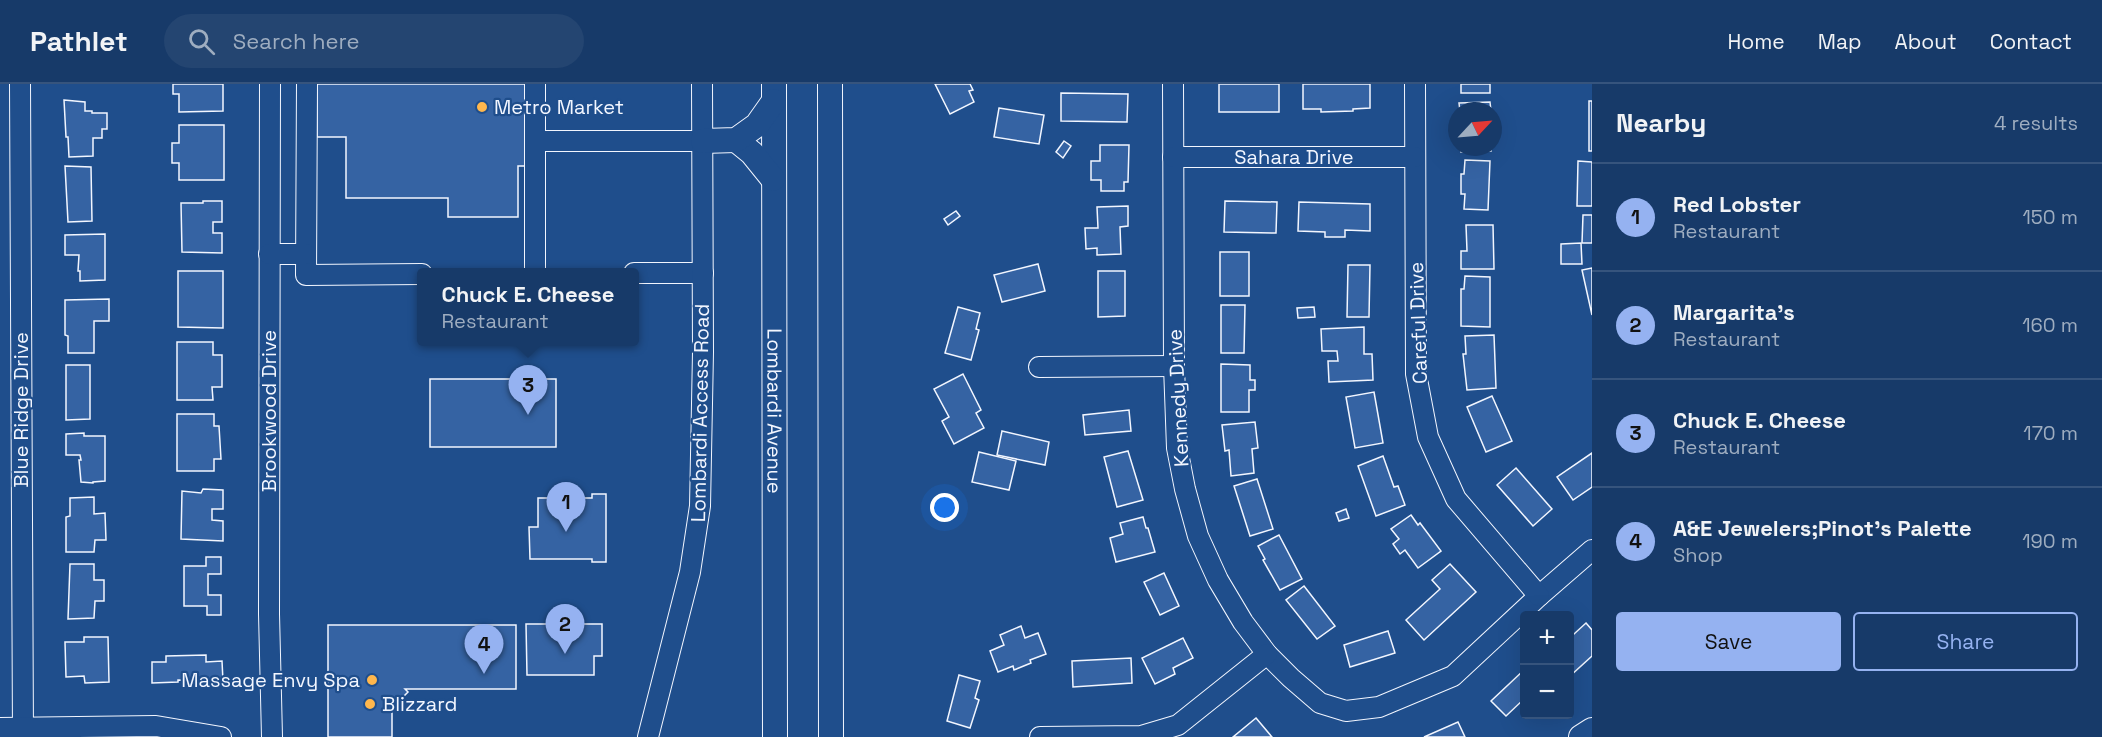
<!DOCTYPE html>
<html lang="en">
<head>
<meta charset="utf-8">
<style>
  :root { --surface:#173a69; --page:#244571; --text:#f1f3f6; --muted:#9eadc0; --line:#36547d; --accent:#95b2f1 }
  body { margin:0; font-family:"Space Grotesk",sans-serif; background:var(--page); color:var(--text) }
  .controls { position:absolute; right:18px; bottom:18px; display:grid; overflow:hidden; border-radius:6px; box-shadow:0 6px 24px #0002 }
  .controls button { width:54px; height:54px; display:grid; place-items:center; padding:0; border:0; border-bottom:2px solid var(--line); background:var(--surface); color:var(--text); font:30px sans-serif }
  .compass { position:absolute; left:1448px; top:18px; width:54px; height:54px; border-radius:50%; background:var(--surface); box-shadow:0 6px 24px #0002; rotate:64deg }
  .you { position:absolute; left:945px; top:424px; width:21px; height:21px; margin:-15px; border:4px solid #fff; border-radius:50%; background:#1a73e8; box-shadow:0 0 0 9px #1a73e833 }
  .badge { display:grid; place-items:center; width:39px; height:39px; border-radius:50%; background:var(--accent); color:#111; font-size:20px; font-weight:700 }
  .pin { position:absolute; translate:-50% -50px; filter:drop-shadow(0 2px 3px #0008) }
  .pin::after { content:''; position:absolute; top:32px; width:21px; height:18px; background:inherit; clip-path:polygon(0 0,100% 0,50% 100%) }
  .popup { position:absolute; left:417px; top:184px; width:222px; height:78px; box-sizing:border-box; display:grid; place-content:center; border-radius:6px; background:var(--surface); filter:drop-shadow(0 2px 4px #0005); font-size:20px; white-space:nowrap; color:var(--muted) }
  .popup b { font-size:22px; color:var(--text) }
  .popup::after { content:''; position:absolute; left:50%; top:100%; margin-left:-12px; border:12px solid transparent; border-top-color:var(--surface) }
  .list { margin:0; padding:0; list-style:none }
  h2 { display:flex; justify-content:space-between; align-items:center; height:78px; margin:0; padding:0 24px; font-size:26px }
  h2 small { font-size:20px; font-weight:400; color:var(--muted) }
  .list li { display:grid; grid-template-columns:39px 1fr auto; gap:18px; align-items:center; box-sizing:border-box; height:108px; padding:0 24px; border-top:2px solid var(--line) }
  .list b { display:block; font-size:22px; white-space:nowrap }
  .list p { margin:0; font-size:20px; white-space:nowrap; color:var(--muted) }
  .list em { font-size:20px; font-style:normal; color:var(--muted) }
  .actions { display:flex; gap:12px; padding:18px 24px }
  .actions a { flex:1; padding:14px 0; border:2px solid var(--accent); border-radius:6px; text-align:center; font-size:21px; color:var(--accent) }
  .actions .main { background:var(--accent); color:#111 }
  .icon { flex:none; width:33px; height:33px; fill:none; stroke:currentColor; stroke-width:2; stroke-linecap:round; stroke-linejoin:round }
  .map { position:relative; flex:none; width:1592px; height:653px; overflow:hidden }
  header { display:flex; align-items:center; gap:36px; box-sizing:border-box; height:84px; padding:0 30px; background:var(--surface); border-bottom:2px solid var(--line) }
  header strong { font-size:28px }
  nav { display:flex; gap:33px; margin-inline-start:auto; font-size:21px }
  .search { width:420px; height:54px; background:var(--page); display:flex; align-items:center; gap:15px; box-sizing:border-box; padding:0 21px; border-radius:33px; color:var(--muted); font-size:22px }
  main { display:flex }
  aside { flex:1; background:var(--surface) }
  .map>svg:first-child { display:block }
  .building { fill:#3563a3; stroke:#f2f6ff; stroke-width:1.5 }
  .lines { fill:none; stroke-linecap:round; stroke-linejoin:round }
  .minor-casing { stroke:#f2f6ff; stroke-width:22 }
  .major-casing { stroke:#f2f6ff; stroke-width:26 }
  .minor { stroke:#1f4e8c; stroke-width:20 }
  .major { stroke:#1f4e8c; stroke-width:24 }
  .poi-dot { fill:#ffb74d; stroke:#1f4e8c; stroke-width:2 }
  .labels { text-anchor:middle; stroke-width:4.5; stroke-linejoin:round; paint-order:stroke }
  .poi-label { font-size:20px; fill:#f2f6ff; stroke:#1f4e8c; text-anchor:start }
  .street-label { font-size:20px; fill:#f2f6ff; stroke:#1f4e8c }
</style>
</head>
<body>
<header>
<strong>Pathlet</strong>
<div class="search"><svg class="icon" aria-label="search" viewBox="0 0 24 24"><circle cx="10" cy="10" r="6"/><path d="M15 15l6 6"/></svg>Search here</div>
<nav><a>Home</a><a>Map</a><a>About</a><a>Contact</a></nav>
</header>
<main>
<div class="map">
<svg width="1592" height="653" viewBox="0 0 1592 653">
  <rect width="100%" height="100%" fill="#1f4e8c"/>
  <!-- building -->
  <g class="building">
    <polygon points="173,0 223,0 223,27 179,28 179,10 173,10"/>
    <polygon points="317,0 526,0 526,82 518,82 518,133 448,133 448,114 346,114 346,53 317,53"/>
    <polygon points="935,0 970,0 973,6 969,7 974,18 950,30"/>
    <rect x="1219" y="0" width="60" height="28"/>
    <polygon points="1303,0 1370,0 1370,24 1353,25 1353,27 1321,28 1321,25 1303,25"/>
    <rect x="1461" y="0" width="29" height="9"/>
    <polygon points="1061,9 1128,10 1127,38 1061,37"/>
    <polygon points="64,16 85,18 85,27 92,27 92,29 107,29 107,45 102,45 102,54 93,54 93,72 69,73 68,53 66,53"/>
    <rect x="1589" y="17" width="3" height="50"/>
    <polygon points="1490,18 1491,27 1460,27 1459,19"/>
    <polygon points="999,24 1044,31 1039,60 994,53"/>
    <polygon points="179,41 224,41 224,96 179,96 179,79 172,79 172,59 179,59"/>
    <polygon points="1064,57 1071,62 1063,74 1056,68"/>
    <polygon points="1100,61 1129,61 1128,98 1124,98 1124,107 1101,107 1101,96 1091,96 1091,77 1100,77"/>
    <polygon points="1461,63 1491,63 1491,67 1461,68"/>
    <polygon points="1465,76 1490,77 1488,126 1464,125 1465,110 1461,110 1461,90 1464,90"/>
    <polygon points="1578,77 1592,78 1592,122 1577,122"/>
    <polygon points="65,82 91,83 92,137 68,138"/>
    <polygon points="203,117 222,117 222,138 213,138 213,149 222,149 222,169 182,168 181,119 203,119"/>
    <polygon points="1225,117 1277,118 1276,149 1224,148"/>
    <polygon points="1299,118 1370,120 1370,147 1345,146 1345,153 1325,153 1325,148 1298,147"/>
    <polygon points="1128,122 1128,142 1120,143 1121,170 1097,171 1097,164 1086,165 1085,144 1098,144 1097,123"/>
    <polygon points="956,127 960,132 948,141 944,135"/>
    <polygon points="1583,131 1592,131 1592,159 1582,159"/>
    <polygon points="1466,141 1493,141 1494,185 1461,185 1461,167 1467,167"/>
    <polygon points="105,150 105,196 80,197 80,187 78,187 79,171 65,171 65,151"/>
    <polygon points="1581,159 1582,180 1561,180 1561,160"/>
    <rect x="1220" y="168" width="29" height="44"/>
    <polygon points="1038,180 1045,207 1002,218 994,191"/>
    <polygon points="1348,181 1370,181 1369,233 1347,233"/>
    <polygon points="1592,184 1592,231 1582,186"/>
    <polygon points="178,187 223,187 223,244 178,243"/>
    <polygon points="1098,187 1125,187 1125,232 1098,233"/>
    <polygon points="1465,192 1490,193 1490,243 1461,242 1461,205 1464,205"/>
    <polygon points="109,215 109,237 94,237 94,269 68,269 68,252 65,251 65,216"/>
    <polygon points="1221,221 1245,221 1244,269 1221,269"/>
    <polygon points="958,223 980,229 976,245 979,246 971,276 945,269"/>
    <polygon points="1314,223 1315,233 1298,234 1297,224"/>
    <polygon points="1364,243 1364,270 1372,270 1373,296 1329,298 1328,277 1338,277 1337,267 1322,267 1321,245"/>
    <polygon points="1494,251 1496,304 1467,306 1463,270 1466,270 1465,252"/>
    <polygon points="177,258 213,258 213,271 222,271 222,303 212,303 213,316 177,316"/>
    <polygon points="1221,280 1250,281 1250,296 1255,296 1255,306 1249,306 1249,328 1221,328"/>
    <polygon points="66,281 90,281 90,335 66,336"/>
    <polygon points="963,290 981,326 976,329 984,344 954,360 942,337 949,333 934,305"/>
    <rect x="430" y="295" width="126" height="68"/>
    <polygon points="1374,308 1383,359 1355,364 1346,313"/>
    <polygon points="1492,312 1512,357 1486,368 1467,323"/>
    <polygon points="1129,326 1131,347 1085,351 1083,331"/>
    <polygon points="177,330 214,330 214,342 219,342 221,375 214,375 214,387 177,387"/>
    <polygon points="1255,338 1258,364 1252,365 1254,389 1231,392 1229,366 1225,367 1222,341"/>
    <polygon points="1002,347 1049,358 1045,381 997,371"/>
    <polygon points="84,349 84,352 105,352 105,397 93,398 93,399 81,398 79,376 81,376 80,371 66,371 66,350"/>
    <polygon points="1128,367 1143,416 1117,423 1104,373"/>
    <polygon points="979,368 1016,377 1009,406 972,398"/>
    <polygon points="1592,369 1592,403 1573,416 1557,393"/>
    <polygon points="1383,372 1394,403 1398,402 1405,421 1376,432 1358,382"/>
    <polygon points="1516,384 1552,425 1533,442 1497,401"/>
    <polygon points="1257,395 1273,445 1250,452 1234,402"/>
    <polygon points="203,405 223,406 223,425 212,425 212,436 223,437 223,457 181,455 182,407 201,409"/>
    <polygon points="592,410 606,410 606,478 592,478 592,475 530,475 529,443 538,443 538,414 592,414"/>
    <polygon points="94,413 94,430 105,429 106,456 95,456 94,468 66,468 66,433 70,432 70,414"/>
    <polygon points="1346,425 1349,434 1339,437 1336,429"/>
    <polygon points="1411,431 1418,441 1420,439 1441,467 1418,484 1405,466 1400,470 1393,460 1399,455 1391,445"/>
    <polygon points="1143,433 1146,444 1148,444 1155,468 1116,478 1110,454 1123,450 1120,439"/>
    <polygon points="1279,451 1302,495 1280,506 1263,476 1265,475 1258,462"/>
    <polygon points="206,473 221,473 221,490 208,490 208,511 221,511 221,531 207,531 207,522 184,522 184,482 206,482"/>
    <polygon points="70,480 94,480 94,496 104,496 104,517 95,517 94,534 68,535"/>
    <polygon points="1450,480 1476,508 1424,556 1406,536 1440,505 1432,496"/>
    <polygon points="1164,489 1179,522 1160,531 1144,498"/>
    <polygon points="1304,502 1335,542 1317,555 1286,516"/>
    <polygon points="1586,539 1592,546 1592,572 1570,592 1570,546 1574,550"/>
    <polygon points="526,540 602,540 602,572 594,572 594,591 527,591"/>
    <polygon points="328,541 516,541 516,605 405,605 408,608 396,620 392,617 392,653 328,653"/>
    <polygon points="1021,542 1025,554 1038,549 1046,570 1030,576 1031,579 1014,586 1013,582 998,588 990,567 1004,561 1000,551"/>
    <polygon points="1388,547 1395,569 1350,583 1344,561"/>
    <polygon points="84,553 108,553 109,598 85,599 84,592 66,593 65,558 84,558"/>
    <polygon points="1183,554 1193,574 1173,584 1175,590 1155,600 1142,574"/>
    <polygon points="206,571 206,578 222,577 223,597 178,596 178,598 152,599 152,578 166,578 166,572"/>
    <polygon points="1131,574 1132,599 1073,603 1072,577"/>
    <polygon points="1524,586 1524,615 1506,632 1491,617"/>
    <polygon points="959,591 980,597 975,614 979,616 970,644 947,637"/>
    <polygon points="1256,634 1272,653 1233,653"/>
    <polygon points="1458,638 1465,653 1424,653"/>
  </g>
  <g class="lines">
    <!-- minor casing -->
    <g class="minor-casing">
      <g id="minor">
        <polyline points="20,0 23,653"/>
        <polyline points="270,0 269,530 272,653"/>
        <polyline points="307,0 306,191 422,190"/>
        <polyline points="1173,0 1174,282 1177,364 1185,405 1198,452 1218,496 1243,538 1267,570 1291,594 1320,619 1346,627 1379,623 1453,592 1539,512 1592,466"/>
        <polyline points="1415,0 1416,290 1428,353 1456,415 1539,512"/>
        <polyline points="535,57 703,57"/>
        <polyline points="1173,73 1415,73"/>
        <polyline points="269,170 306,170"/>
        <polyline points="535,188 535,0"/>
        <polyline points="634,189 703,189"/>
        <polyline points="1039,283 1174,282"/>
        <polyline points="0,644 156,642 221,653"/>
        <polyline points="648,653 690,488 700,422 703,268 702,0"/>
        <polyline points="1040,653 1141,652 1178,641 1267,570"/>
      </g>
    </g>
    <!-- major casing -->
    <g class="major-casing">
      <g id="major">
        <path id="s1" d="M774 0 775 653"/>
        <polyline points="830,0 831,653"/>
        <polyline points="736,56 752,69 773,95"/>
        <polyline points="703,57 736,56 757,41 774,17"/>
        <polyline points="1581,653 1592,646"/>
      </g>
    </g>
    <!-- minor -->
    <use href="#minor" class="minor"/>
    <!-- major -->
    <use href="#major" class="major"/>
  </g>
  <!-- markers -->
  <g class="poi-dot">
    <circle cx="482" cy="23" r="6"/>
    <circle cx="372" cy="596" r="6"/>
    <circle cx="370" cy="620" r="6"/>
  </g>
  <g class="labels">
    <!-- poi labels -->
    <g class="poi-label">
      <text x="494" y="30">Metro Market</text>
      <text x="360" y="603" text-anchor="end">Massage Envy Spa</text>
      <text x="382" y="627">Blizzard</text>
    </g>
    <!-- street labels -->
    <g class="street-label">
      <text x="1294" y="80">Sahara Drive</text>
      <text transform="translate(1418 239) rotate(-92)" y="7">Careful Drive</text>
      <text transform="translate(1178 314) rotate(-93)" y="7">Kennedy Drive</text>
      <text transform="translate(21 326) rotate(-90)" y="7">Blue Ridge Drive</text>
      <text dy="7" stroke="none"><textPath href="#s1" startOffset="327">Lombardi Avenue</textPath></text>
      <text transform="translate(269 327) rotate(-90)" y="7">Brookwood Drive</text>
      <text transform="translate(700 329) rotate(-89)" y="7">Lombardi Access Road</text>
    </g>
  </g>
</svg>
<div class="controls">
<button>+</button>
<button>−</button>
</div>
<svg class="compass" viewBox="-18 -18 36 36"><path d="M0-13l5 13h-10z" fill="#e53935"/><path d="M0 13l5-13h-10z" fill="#9eadc0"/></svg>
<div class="you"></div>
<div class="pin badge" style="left:566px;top:448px">1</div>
<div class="pin badge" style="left:565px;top:570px">2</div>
<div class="pin badge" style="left:528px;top:331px">3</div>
<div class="popup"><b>Chuck E. Cheese</b>Restaurant</div>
<div class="pin badge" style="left:484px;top:590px">4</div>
</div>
<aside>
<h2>Nearby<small>4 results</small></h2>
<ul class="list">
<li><span class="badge">1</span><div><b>Red Lobster</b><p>Restaurant</p></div><em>150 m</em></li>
<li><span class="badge">2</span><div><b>Margarita's</b><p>Restaurant</p></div><em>160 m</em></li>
<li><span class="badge">3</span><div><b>Chuck E. Cheese</b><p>Restaurant</p></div><em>170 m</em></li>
<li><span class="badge">4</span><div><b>A&amp;E Jewelers;Pinot's Palette</b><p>Shop</p></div><em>190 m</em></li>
</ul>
<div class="actions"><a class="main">Save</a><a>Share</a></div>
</aside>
</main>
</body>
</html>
